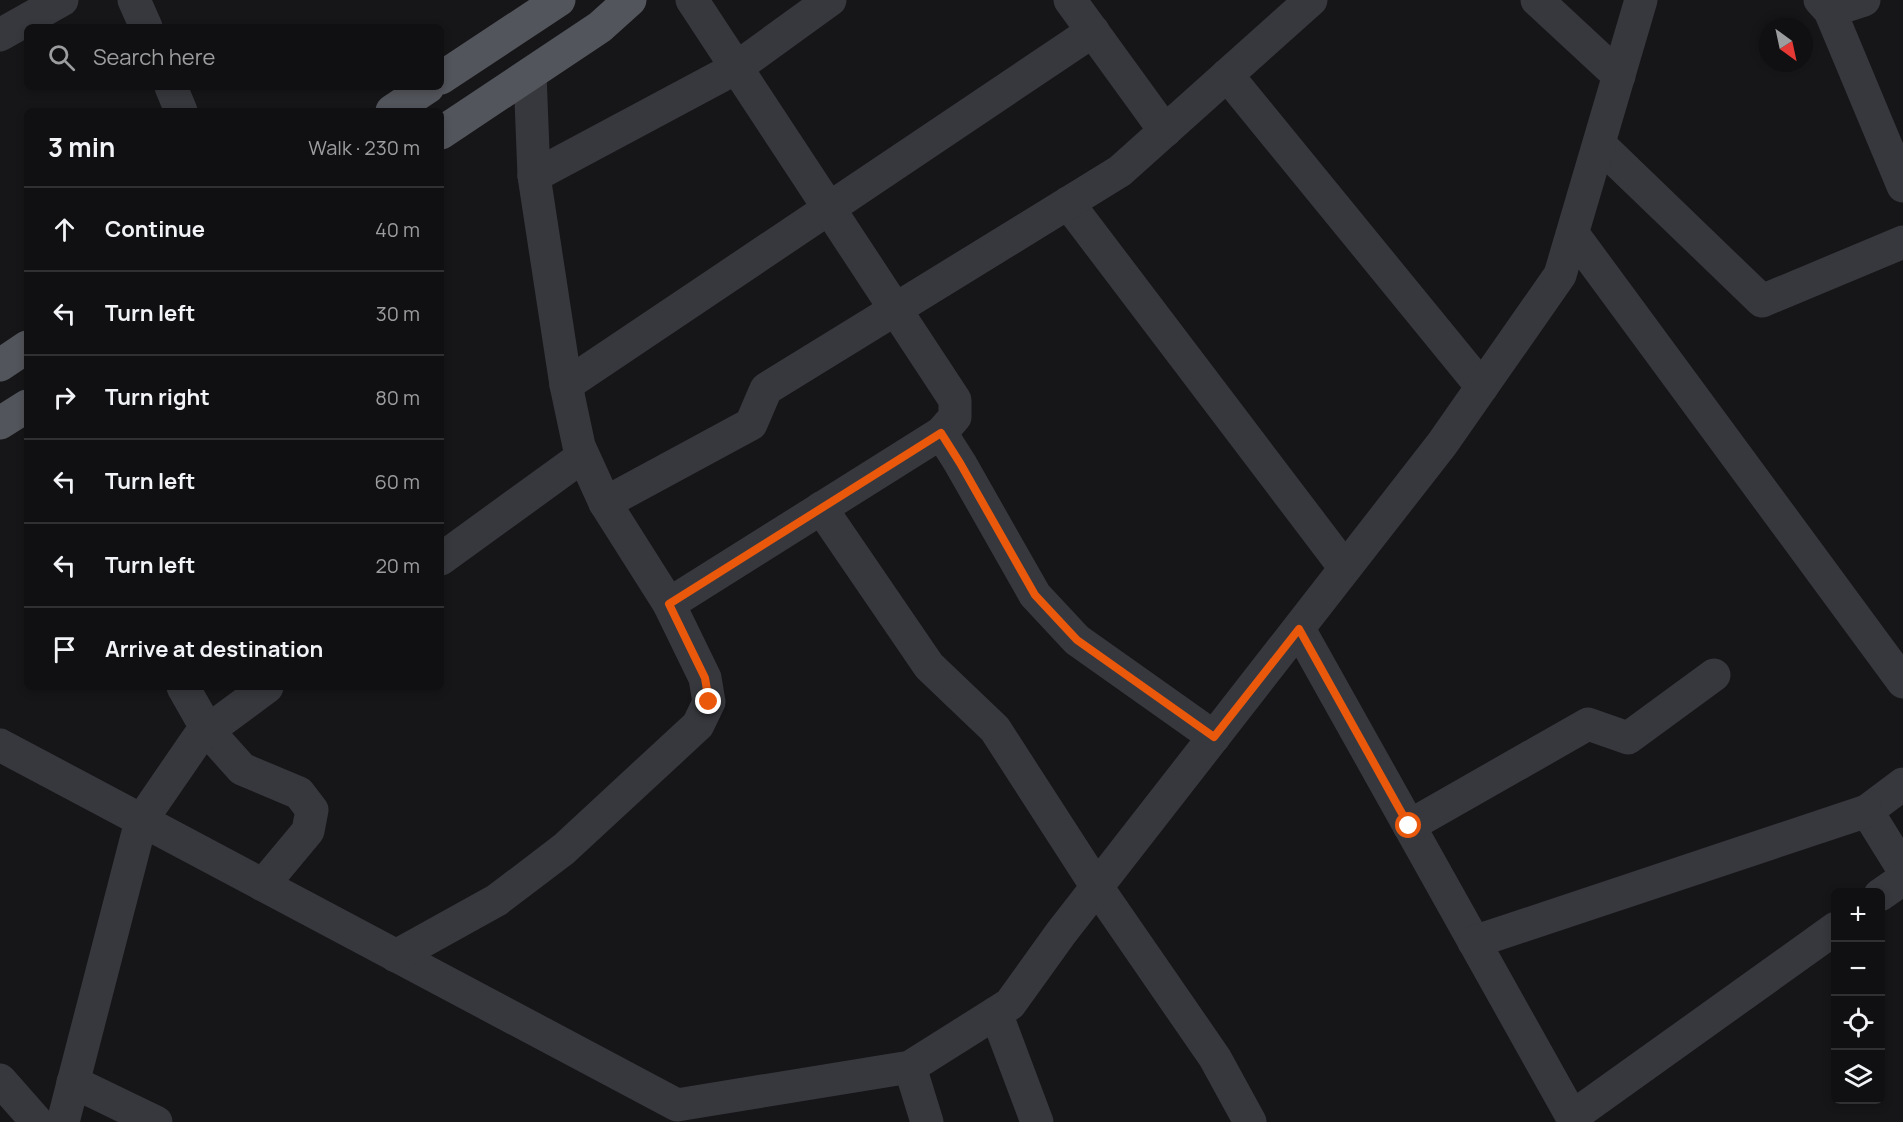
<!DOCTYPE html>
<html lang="en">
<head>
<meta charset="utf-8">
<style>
  :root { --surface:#101012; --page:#1e1e20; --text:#f1f3f6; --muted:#9c9d9f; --line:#303032 }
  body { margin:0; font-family:Manrope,sans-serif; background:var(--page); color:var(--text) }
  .controls { position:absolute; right:18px; bottom:18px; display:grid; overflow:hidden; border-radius:9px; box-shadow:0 3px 9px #0003 }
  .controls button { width:54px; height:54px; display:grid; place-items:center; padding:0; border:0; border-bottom:2px solid var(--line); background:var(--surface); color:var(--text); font:30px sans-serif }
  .compass { position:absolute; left:1759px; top:18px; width:54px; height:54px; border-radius:50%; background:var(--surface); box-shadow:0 3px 9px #0003; rotate:147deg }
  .stop { position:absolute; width:18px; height:18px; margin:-14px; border:4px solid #ea580c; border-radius:50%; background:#fff }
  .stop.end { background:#ea580c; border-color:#fff; box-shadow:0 2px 6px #0008 }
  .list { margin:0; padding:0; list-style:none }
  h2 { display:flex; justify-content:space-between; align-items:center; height:78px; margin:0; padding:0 24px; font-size:26px }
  h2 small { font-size:20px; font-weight:400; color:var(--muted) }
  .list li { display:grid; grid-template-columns:39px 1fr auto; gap:18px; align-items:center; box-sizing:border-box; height:84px; padding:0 24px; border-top:2px solid var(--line) }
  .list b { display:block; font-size:22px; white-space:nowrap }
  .list em { font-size:20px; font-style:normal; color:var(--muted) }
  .icon { flex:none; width:33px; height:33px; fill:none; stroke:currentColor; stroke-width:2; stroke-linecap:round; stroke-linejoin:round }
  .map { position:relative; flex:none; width:1903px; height:1122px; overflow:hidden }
  .search { position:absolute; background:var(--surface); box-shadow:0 3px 9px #0003; left:24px; top:24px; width:420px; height:66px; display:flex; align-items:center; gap:15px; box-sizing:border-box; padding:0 21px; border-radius:9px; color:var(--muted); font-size:22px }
  .panel { position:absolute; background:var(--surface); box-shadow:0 3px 9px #0003; left:24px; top:108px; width:420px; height:582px; border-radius:9px }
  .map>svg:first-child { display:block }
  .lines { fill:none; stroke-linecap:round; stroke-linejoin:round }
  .minor { stroke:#37383d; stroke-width:33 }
  .major { stroke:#53555c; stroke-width:33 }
  .route { stroke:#ea580c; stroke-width:8 }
</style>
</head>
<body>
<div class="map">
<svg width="1903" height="1122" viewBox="0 0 1903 1122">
  <rect width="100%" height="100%" fill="#161618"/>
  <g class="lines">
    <!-- minor -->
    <g class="minor">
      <polyline points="134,0 146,27"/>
      <polyline points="1070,0 1165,131"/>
      <polyline points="1537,0 1619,76"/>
      <polyline points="1820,0 1830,11 1903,186"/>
      <polyline points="1830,11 1864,0"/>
      <polyline points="0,35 62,0"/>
      <polyline points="1227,75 1482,387"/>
      <polyline points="171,87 181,111"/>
      <polyline points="1599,144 1762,301 1903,242"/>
      <polyline points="534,176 736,68 830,0"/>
      <polyline points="1068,203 1345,568"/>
      <polyline points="1573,234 1903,682"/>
      <polyline points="566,385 1093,31"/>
      <polyline points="941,433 960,463 1035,595 1077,640 1214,737"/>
      <polyline points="605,503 751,424 766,389 1120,171 1311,0"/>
      <polyline points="821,508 929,666 995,729 1097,887 1215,1058 1250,1122"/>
      <polyline points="441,559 583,456"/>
      <polyline points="669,604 941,433 955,417 955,400 692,0"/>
      <polyline points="1299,629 1575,1122"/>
      <polyline points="183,687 208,731 242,769 299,793 312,810 308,831 263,885"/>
      <polyline points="0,745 677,1105 910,1067 1010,1004 1061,933 1442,444 1560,275 1641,0"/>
      <polyline points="1903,784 1867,811 1903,869"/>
      <polyline points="1409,826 1588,724 1628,738 1714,675"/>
      <polyline points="1880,895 1903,879"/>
      <polyline points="1474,942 1867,811"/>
      <polyline points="396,956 497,900 564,849 698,725 709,702 705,678 669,604 605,503 579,446 566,385 534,176 530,74"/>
      <polyline points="996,1013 1037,1122"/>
      <polyline points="910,1067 927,1122"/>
      <polyline points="0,1080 37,1122"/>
      <polyline points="73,1082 156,1122"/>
      <polyline points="1572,1117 1836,928"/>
      <polyline points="63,1122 141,821 198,738 267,687"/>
    </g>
    <!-- major -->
    <g class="major">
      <polyline points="441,78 559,0"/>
      <polyline points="392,111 428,87"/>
      <polyline points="441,133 600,27 630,0"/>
      <polyline points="0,365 27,347"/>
      <polyline points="0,423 27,406"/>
    </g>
  </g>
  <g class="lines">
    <!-- route -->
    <polyline class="route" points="709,702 705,678 669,604 941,433 960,463 1035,595 1077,640 1214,737 1299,629 1409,826"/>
  </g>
</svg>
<div class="controls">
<button>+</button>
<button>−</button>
<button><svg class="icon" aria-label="locate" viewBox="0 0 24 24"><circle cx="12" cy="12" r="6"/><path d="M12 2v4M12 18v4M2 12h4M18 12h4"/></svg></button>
<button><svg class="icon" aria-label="layers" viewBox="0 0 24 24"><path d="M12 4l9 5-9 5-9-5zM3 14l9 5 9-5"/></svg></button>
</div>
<svg class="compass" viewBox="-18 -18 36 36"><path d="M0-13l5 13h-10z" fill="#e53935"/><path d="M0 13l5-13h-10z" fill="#9c9d9f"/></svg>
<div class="stop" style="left:1409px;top:826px"></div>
<div class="stop end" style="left:709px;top:702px"></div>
<div class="search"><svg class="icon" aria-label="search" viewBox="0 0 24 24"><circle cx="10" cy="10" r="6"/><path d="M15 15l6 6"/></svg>Search here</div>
<section class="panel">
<h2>3 min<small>Walk · 230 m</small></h2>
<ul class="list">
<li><svg class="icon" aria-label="ahead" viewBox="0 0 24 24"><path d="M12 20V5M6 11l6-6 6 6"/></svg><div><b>Continue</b></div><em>40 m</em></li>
<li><svg class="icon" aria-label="left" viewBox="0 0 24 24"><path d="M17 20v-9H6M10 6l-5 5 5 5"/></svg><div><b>Turn left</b></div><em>30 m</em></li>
<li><svg class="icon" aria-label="right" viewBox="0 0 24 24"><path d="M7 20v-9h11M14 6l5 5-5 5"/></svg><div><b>Turn right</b></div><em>80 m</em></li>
<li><svg class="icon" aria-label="left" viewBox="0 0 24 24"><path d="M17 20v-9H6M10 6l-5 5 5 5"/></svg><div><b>Turn left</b></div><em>60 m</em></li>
<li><svg class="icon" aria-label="left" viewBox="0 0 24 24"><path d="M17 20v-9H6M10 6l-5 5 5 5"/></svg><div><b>Turn left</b></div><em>20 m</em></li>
<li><svg class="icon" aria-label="arrive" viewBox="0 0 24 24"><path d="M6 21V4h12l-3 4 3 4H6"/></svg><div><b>Arrive at destination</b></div></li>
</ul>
</section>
</div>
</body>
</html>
